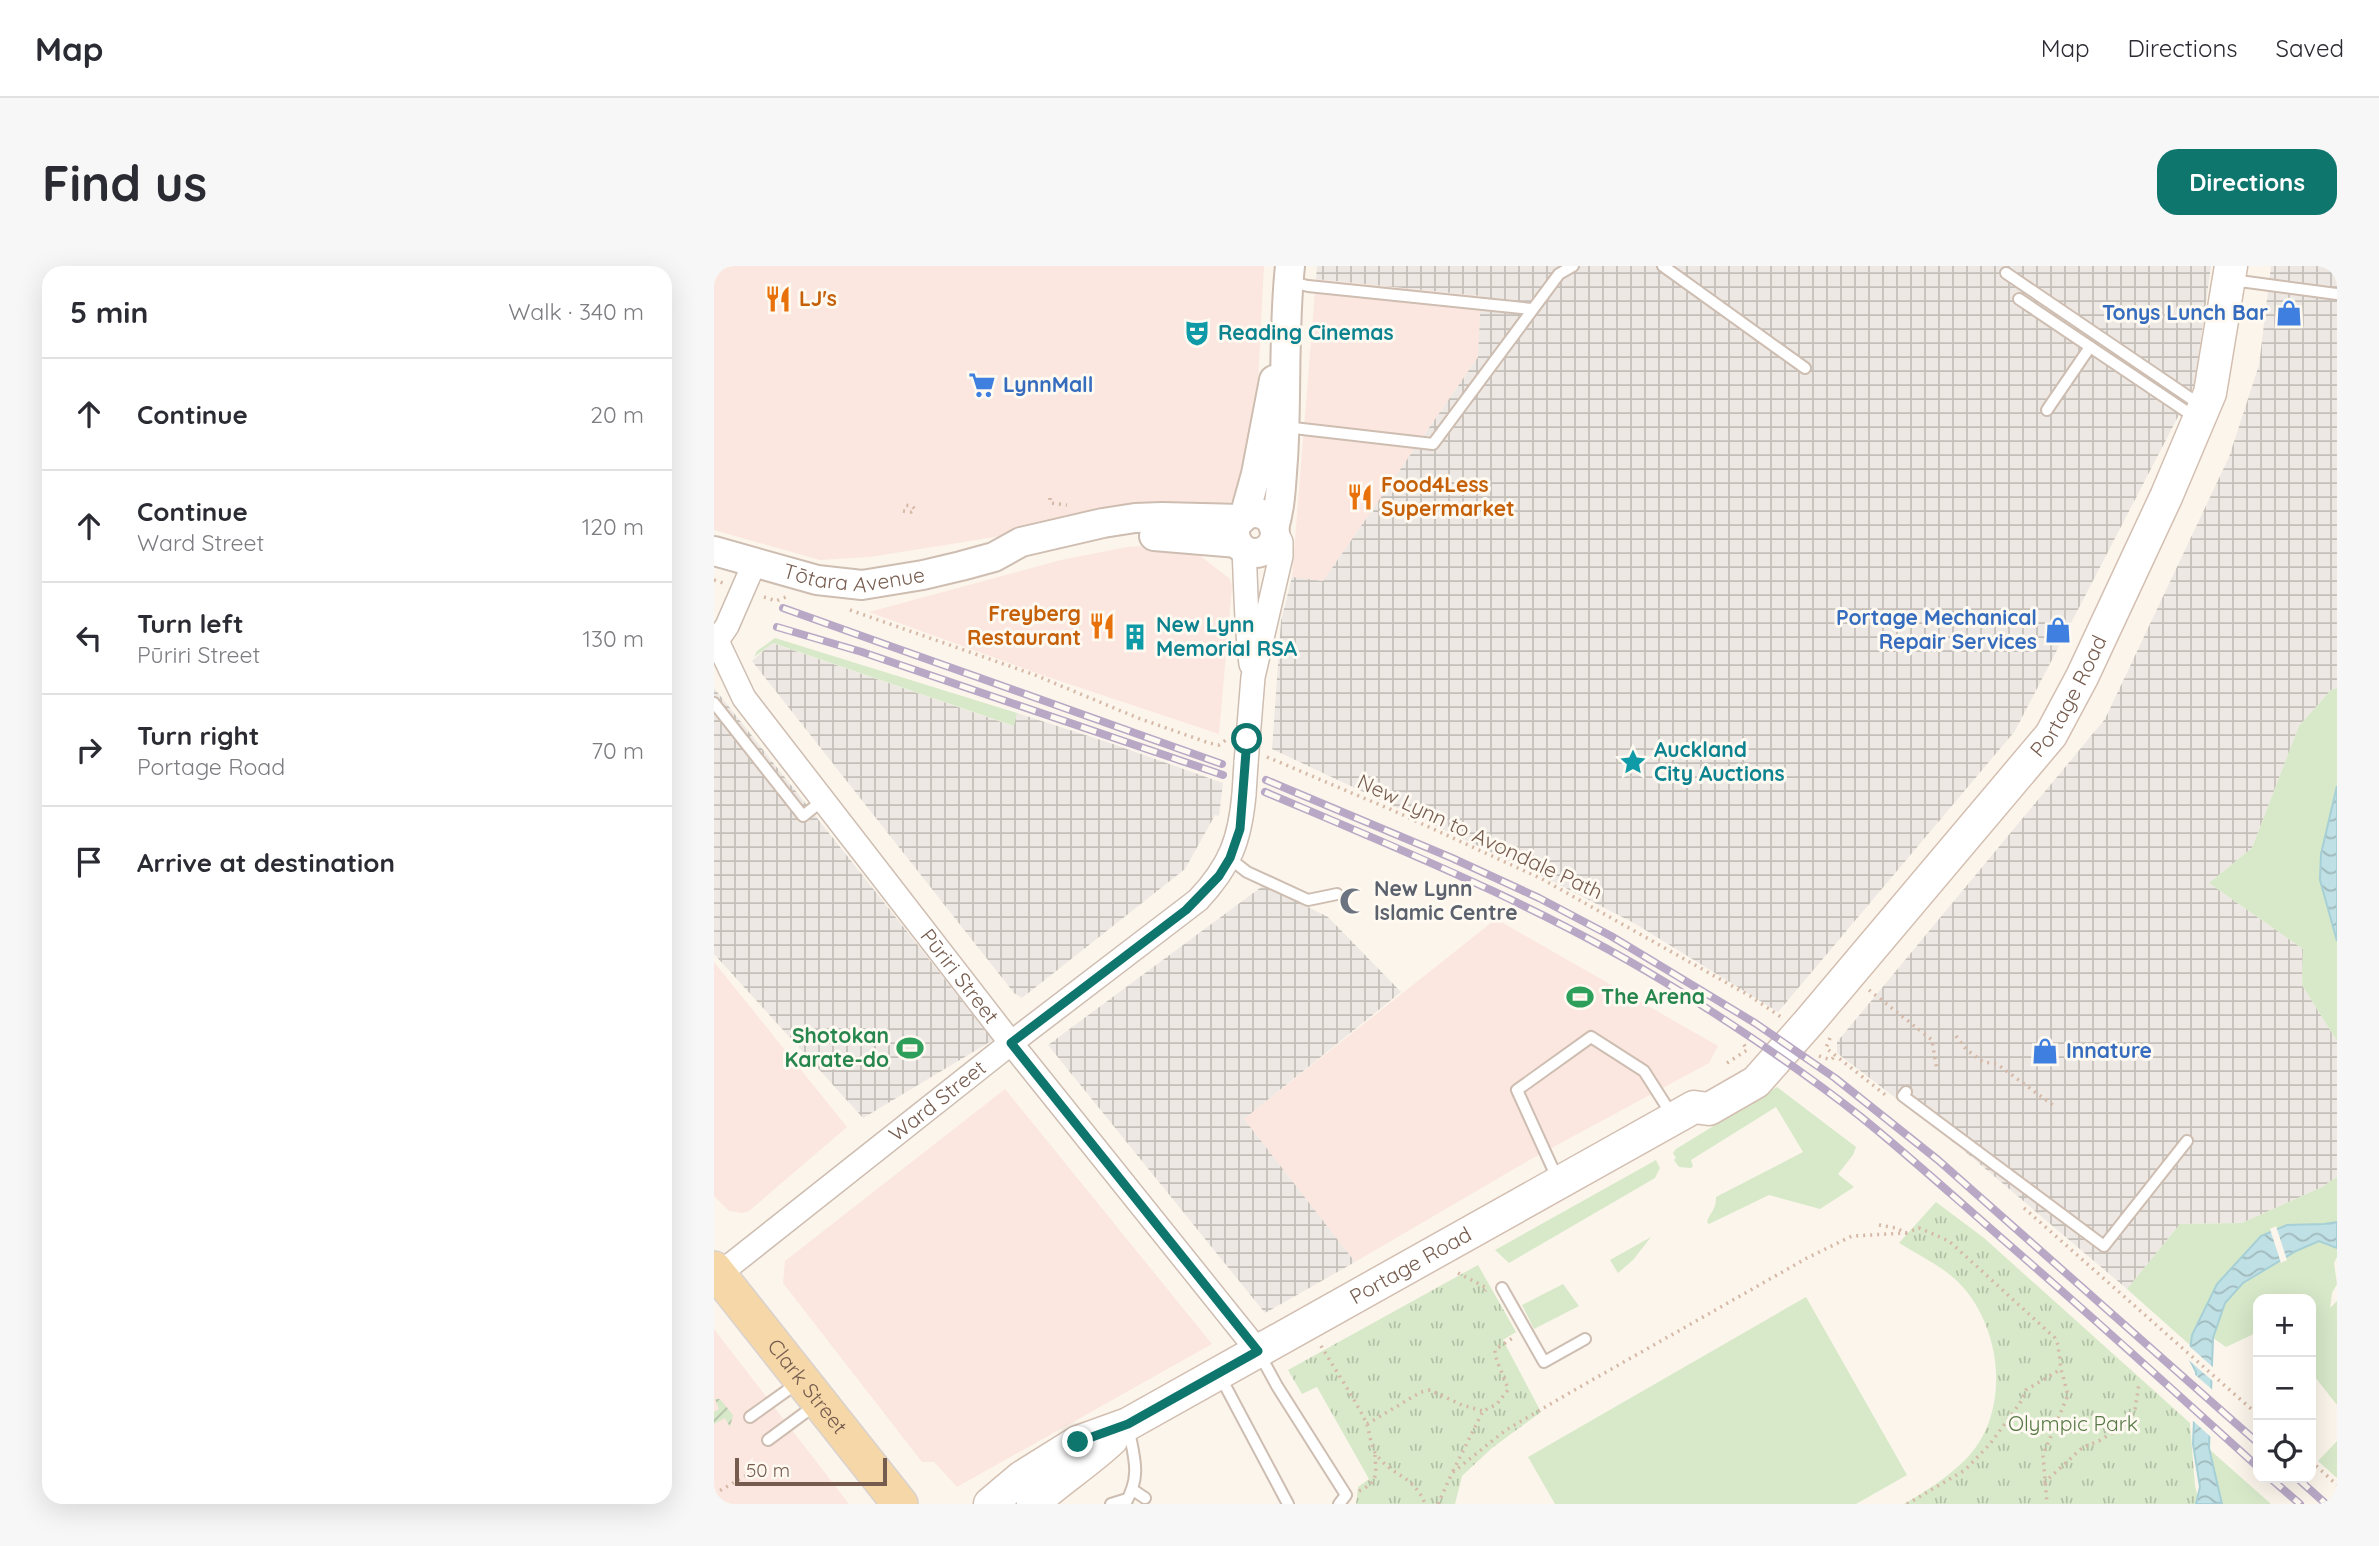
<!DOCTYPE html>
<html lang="en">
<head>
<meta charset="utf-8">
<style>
  :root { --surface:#fff; --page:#f7f7f7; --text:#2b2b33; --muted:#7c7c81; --line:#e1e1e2; --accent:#0f766e }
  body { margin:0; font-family:Quicksand,sans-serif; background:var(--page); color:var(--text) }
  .controls { position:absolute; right:21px; bottom:21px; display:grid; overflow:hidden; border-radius:14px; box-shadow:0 7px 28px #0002 }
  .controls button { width:63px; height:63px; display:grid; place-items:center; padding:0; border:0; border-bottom:2px solid var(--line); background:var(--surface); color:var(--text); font:35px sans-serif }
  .scale { position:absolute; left:21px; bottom:18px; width:152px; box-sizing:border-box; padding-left:7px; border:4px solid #765c4f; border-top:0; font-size:19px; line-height:24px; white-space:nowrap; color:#765c4f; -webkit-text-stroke:5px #fef9f1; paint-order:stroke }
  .stop { position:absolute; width:21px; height:21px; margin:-16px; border:5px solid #0f766e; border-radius:50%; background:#fff }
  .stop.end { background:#0f766e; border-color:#fff; box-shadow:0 2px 7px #0008 }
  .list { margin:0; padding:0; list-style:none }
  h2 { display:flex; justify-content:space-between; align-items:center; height:91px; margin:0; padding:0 28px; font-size:30px }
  h2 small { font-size:23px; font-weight:400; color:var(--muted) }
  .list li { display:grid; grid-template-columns:46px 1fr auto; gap:21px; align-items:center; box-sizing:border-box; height:112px; padding:0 28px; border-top:2px solid var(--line) }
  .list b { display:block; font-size:26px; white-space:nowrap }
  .list p { margin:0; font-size:23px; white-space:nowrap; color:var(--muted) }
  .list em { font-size:23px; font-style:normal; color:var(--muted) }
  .icon { flex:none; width:38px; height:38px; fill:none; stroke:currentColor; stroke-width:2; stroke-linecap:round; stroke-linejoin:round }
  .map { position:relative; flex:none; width:1623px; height:1238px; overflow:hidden; border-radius:21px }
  header { display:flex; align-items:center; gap:42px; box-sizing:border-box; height:98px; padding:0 35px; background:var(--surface); border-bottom:2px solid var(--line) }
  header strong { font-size:33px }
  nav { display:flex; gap:38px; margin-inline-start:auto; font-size:24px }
  .intro { display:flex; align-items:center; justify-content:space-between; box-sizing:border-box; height:168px; padding:0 42px }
  h1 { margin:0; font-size:49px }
  .button { padding:18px 32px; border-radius:21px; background:var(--accent); color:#fff; font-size:24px; font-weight:700 }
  main { display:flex; gap:42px; padding:0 42px }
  aside { flex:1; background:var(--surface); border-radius:21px; box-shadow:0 7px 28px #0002 }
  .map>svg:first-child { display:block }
  .commercial { fill:#fbe7df }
  .industrial { fill:url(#industrial-grid) }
  .grass { fill:#d7e9c9 }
  .park { fill:url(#park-tufts) }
  .garden { fill:url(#garden-furrows) }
  .water { fill:url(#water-waves); stroke:#a6cfd6; stroke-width:2 }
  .pier { fill:#fcf5eb }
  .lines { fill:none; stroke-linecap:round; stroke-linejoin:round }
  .service-casing { stroke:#cebdb1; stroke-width:14 }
  .minor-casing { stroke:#cebdb1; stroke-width:26 }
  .tertiary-casing { stroke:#cebdb1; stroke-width:32 }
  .secondary-casing { stroke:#d3bfb1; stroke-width:35 }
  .primary-casing { stroke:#d9d1ce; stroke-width:38 }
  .path { stroke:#d5b8a6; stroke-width:3.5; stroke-dasharray:2 5; stroke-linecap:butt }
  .service { stroke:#fff; stroke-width:10 }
  .minor { stroke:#fff; stroke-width:23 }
  .tertiary { stroke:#fff; stroke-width:28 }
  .secondary { stroke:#fff; stroke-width:32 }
  .primary { stroke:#f6d8a8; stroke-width:35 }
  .rail-casing { stroke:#b8a8c6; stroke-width:8 }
  .rail { stroke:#fef9f1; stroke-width:5; stroke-dasharray:16; stroke-linecap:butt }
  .minor-bridge-casing { stroke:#cebdb1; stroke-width:26; stroke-linecap:butt }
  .minor-bridge { stroke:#fff; stroke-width:23 }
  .route { stroke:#0f766e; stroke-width:9 }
  .labels { text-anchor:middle; stroke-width:6; stroke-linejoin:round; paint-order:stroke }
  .food-label { font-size:21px; font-weight:bold; fill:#c56008; stroke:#fef9f1; text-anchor:start }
  .shop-label { font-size:21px; font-weight:bold; fill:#366cbe; stroke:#fef9f1; text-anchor:end }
  .culture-label { font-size:21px; font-weight:bold; fill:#0d838f; stroke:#fef9f1; text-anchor:start }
  .street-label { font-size:21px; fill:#765c4f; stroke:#fef9f1 }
  .worship-label { font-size:21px; font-weight:bold; fill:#5b616d; stroke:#fef9f1; text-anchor:start }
  .leisure-label { font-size:21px; font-weight:bold; fill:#27864d; stroke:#fef9f1; text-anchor:start }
  .park-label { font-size:21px; fill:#577a47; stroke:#fef9f1 }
</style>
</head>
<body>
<header>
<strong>Map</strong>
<nav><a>Map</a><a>Directions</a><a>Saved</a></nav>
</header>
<div class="intro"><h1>Find us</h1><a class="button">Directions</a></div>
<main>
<aside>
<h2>5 min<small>Walk · 340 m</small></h2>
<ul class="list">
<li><svg class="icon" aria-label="ahead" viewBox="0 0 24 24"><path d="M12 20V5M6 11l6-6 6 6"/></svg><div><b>Continue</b></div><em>20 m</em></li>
<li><svg class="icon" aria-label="ahead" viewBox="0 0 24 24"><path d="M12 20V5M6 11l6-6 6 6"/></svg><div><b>Continue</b><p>Ward Street</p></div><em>120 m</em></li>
<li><svg class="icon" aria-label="left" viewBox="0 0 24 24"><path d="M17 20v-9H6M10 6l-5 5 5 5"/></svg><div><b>Turn left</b><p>Pūriri Street</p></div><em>130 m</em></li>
<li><svg class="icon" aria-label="right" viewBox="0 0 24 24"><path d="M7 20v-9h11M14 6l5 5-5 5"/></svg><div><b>Turn right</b><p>Portage Road</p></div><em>70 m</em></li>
<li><svg class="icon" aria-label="arrive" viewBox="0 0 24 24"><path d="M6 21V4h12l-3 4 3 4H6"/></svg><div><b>Arrive at destination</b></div></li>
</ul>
</aside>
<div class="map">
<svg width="1623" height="1238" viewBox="0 0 1623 1238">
  <defs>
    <pattern id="industrial-grid" width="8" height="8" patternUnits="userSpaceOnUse" patternTransform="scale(1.75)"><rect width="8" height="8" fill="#ede8e3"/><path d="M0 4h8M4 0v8" fill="none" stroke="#c5bfba"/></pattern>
    <pattern id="park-tufts" width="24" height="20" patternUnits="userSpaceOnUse" patternTransform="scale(1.75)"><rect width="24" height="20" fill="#d7e9c9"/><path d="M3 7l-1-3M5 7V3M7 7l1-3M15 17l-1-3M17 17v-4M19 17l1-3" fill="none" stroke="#b3c0a6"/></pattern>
    <pattern id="garden-furrows" width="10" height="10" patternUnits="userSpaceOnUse" patternTransform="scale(1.75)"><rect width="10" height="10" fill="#d7e9c9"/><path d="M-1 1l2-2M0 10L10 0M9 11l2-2" fill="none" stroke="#b3c0a6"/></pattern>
    <pattern id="water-waves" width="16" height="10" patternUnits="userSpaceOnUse" patternTransform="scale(1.75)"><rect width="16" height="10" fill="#bfe0e5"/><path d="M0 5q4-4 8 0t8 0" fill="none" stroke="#a0b9bc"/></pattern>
  </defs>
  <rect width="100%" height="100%" fill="#fcf5eb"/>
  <!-- commercial -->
  <g class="commercial">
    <polygon points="0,0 550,0 541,171 527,227 516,236 386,254 156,291 106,294 0,264"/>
    <polygon points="602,13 768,30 764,91 609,315 578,311"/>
    <polygon points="448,279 476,282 516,313 518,320 505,468 328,409 155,346 347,294 413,281"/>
    <polygon points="782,653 1004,780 995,797 819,892 641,996 530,853"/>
    <polygon points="0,696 133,861 35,945 28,947 15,945 0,930"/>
    <polygon points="291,823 498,1078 243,1221 220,1196 208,1196 69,1017 71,995"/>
    <polygon points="0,1063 135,1238 0,1238"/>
  </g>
  <!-- industrial -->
  <g class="industrial">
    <polygon points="603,0 1497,0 1481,118 1301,465 1064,746 920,657 826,609 558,483 567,355 578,311 609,315 764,91 767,30 602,13"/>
    <polygon points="1557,0 1623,0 1623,422 1617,424 1585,460 1538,582 1495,617 1589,683 1588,719 1623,775 1623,911 1608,921 1528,957 1466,958 1413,1023 1248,883 1123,787 1123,776 1391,453 1515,191 1545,99"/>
    <polygon points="58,377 299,460 303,447 396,477 509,517 505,550 501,549 471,603 308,732 300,727 38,395"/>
    <polygon points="0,422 279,774 149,852 0,688"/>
    <polygon points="550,619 614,651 687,726 530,853 641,996 551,1047 334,779"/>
  </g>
  <!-- grass -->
  <g class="grass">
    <polygon points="61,372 303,447 300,460 59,377 40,391 43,385"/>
    <polygon points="1623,422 1623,520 1607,588 1606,614 1623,675 1623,775 1588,719 1589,683 1495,617 1538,582 1585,460 1617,424"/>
    <path d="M1063 821 1142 881 1139 889 1124 908 1140 921 1106 943 1055 929 995 958 993 956C997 944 1002 945 1002 931L1089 886 1062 841 977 894 979 900 977 902 965 901 960 894 962 892 959 887 962 883Z"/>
    <polygon points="942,894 946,902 941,912 795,997 781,984"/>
    <polygon points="1623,911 1623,956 1610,958 1573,959 1547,970 1503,1018 1478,1069 1477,1080 1413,1023 1466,958 1528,957 1608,921"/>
    <polygon points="937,971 919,994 904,1007 896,994"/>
    <path d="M1605 975 1623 982V991L1620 997 1623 1018 1618 1027 1616 1042 1623 1035V1139L1597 1106V1033H1544V1066L1512 1081 1499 1072C1504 1060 1506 1045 1512 1035 1531 1008 1576 988 1605 975Z"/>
    <polygon points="849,1018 865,1040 820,1063 808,1039"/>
    <polygon points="1092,1031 1193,1209 1142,1238 841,1238 814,1191"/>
    <polygon points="1623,1175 1623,1212 1604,1195"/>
    <polygon points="1495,1183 1557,1238 1508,1238"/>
  </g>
  <!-- park -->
  <g class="park">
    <path d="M1222 936 1270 972 1476 1157 1481 1220 1486 1238H1190C1211 1226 1234 1211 1251 1194 1298 1148 1289 1059 1243 1015 1229 1001 1203 988 1185 977Z"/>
    <polygon points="764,999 802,1066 789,1074 827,1146 778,1182 748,1210 741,1238 642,1238 644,1221 655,1213 603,1121 588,1128 574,1104"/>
  </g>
  <!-- garden -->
  <polygon class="garden" points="1,1133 6,1133 19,1149 16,1161 11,1152 0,1158 0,1146 5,1143"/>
  <!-- water -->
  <g class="water">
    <polygon points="1623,520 1623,675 1606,614 1607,588"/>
    <polygon points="1623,956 1623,982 1605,975 1582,985 1529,1017 1511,1037 1499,1072 1495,1182 1508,1238 1482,1238 1486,1221 1479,1178 1482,1106 1475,1092 1478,1069 1503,1018 1547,970 1573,959 1610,958"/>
  </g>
  <!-- pier -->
  <g class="pier">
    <polygon points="1562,960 1573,994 1567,997 1556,963"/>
    <polygon points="1474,1079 1501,1103 1501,1117 1471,1091"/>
    <polygon points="1478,1106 1501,1126 1499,1173 1477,1153"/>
  </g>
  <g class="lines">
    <!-- service casing -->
    <g class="service-casing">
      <g id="service">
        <polyline points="949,0 1091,102"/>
        <polyline points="1292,7 1488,140"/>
        <polyline points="1518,14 1623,28"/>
        <polyline points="577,16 594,20 818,43"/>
        <polyline points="1305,33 1482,152"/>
        <polyline points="1333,144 1376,81"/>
        <polyline points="571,161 719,178 845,8 859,0"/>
        <polyline points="0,437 89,550 109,534"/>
        <polyline points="515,592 533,606 594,634 623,628"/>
        <polyline points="1192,826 1189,830 1390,980 1473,875"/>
        <polyline points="844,914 803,824 877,771 930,805 958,849"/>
        <polyline points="788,1022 830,1096 871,1073"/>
        <polyline points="545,1087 563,1120 632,1229 625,1238"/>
        <polyline points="506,1110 574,1238"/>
        <polyline points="36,1151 85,1116"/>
        <polyline points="54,1174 100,1140"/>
        <polyline points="419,1224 431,1232"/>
        <polyline points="397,1238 413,1233"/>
        <path d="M411 1238C428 1209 420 1192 414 1160"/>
      </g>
    </g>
    <!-- minor casing -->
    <g class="minor-casing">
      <g id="minor">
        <path d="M530 283C532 322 532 360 537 398"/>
        <path id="s1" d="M3 375 30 432 297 777 544 1085"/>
        <polyline points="0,379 13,360 40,298"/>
        <polyline points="532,497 539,411 567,290 567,276 561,264"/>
        <path id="s2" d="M4 1009 297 777 484 634C516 600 526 574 530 528"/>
      </g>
    </g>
    <!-- tertiary casing -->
    <g class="tertiary-casing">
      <g id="tertiary">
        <circle cx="541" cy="267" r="20"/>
        <polyline points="530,251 542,208 560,114"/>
        <path d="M560 262C567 239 567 216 569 193 573 129 569 64 576 0"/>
        <polyline points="440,270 524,277"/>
        <path id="s3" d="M0 285 103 314 148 319 209 309 247 300 280 291 307 276 389 257 421 252 448 251 528 253"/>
      </g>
    </g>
    <!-- secondary casing -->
    <g class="secondary-casing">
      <g id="secondary">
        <path id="s4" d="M276 1238 308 1211 364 1176 414 1158 980 841 995 843 1042 816 1095 756 1337 469 1368 411 1452 231 1496 127 1517 0"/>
        <path d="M319 1238C344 1214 373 1197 398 1173"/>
      </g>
    </g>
    <!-- primary casing -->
    <g class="primary-casing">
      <g id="primary">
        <path id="s5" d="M0 1003 186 1238"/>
      </g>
    </g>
    <!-- path -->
    <g class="path">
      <polyline points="336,232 336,237 353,239"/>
      <polyline points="189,245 197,246 201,243 198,240 190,239"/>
      <polyline points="0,314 9,317"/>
      <polyline points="50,331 62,335 72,331"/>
      <polyline points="136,344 321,409 424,452 495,477 505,479 512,474"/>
      <polyline points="553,491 678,544 828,613 1036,730 1067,751"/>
      <polyline points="1155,724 1218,774 1223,805"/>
      <polyline points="1242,770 1252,783 1269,796 1283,798 1340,840"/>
      <polyline points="1116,772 1112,782 1174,831"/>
      <polyline points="1105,790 1117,794 1121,790"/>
      <polyline points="1013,797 1033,784 1029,777"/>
      <polyline points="1310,942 1544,1149"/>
      <polyline points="1165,959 1182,962 1192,967 1205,962 1235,975 1341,1072 1344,1079 1347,1103 1354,1129 1329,1189 1333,1238"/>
      <polyline points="744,1007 773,1022 771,1025"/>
      <path d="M607 1080C622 1105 639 1130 652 1156 656 1166 656 1179 662 1188 677 1210 700 1209 711 1238"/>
      <polyline points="653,1158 707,1126 716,1124 748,1139 769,1145"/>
      <polyline points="1597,1195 1623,1219"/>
      <path d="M739 1205 769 1145 783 1138 794 1124C791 1110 781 1096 781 1084L800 1071"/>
      <polyline points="1330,1217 1369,1181 1385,1175 1410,1159 1421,1143 1425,1118"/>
      <path d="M645 1225C665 1215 662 1209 661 1189"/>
      <polyline points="0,1228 50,1199"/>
      <polyline points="724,1238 738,1207 792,1164 857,1126 1093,992 1138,970 1192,967"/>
      <polyline points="1193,1238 1251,1204 1276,1178 1306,1137 1312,1124 1347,1103"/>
    </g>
    <!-- service -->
    <use href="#service" class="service"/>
    <!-- minor -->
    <use href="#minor" class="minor"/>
    <!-- tertiary -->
    <use href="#tertiary" class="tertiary"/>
    <!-- secondary -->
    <use href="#secondary" class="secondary"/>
    <!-- primary -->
    <use href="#primary" class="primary"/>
    <!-- rail casing -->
    <g class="rail-casing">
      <g id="rail">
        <polyline points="69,342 508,498"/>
        <polyline points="63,361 148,386 509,509"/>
        <polyline points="552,514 738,592 825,632 897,670 1041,757 1121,812 1224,894 1544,1177"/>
        <path d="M551 526C693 586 836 644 967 726 1029 765 1090 806 1147 851 1194 889 1239 930 1285 970 1373 1046 1458 1123 1544 1201"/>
        <polyline points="1556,1212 1586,1238"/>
        <polyline points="1583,1212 1612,1238"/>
      </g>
    </g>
    <!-- rail -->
    <use href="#rail" class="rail"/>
    <!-- minor-bridge casing -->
    <g class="minor-bridge-casing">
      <polyline id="minor-bridge" points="530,528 532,497"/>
    </g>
    <!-- minor-bridge -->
    <use href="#minor-bridge" class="minor-bridge"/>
  </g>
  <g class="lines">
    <!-- route -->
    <polyline class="route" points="364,1176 414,1158 544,1085 297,777 472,644 505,610 516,592 526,563 533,473"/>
  </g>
  <!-- icons -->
  <defs>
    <g id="restaurant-bare" transform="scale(2.1)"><path d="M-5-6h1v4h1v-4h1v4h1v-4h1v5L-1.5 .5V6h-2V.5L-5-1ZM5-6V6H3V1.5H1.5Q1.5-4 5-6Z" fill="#e8710a" stroke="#fef9f1" stroke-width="2.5" paint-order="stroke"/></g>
    <g id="shop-bare" transform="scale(2.1)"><path d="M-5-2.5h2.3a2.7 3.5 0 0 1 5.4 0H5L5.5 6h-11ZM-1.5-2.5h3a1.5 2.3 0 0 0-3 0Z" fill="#3f7fe0" stroke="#fef9f1" stroke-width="2.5" paint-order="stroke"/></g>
    <g id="theatre-bare" transform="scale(2.1)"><path d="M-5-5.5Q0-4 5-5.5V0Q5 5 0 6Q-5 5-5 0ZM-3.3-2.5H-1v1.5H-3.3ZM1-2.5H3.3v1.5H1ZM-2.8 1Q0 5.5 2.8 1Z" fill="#0f9aa8" stroke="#fef9f1" stroke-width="2.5" paint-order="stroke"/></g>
    <g id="supermarket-bare" transform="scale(2.1)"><path d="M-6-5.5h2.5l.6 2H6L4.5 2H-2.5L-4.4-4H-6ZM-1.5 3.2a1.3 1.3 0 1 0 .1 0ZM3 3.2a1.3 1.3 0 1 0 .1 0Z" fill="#3f7fe0" stroke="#fef9f1" stroke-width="2.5" paint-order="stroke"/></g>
    <g id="building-bare" transform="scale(2.1)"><path d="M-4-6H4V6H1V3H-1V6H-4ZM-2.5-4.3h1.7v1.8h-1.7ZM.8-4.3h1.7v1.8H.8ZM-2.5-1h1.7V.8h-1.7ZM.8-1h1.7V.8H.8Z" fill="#0f9aa8" stroke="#fef9f1" stroke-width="2.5" paint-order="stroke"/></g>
    <g id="sight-bare" transform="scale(2.1)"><path d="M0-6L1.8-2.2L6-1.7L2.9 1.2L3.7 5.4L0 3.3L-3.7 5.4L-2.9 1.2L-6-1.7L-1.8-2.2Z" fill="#0f9aa8" stroke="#fef9f1" stroke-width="2.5" paint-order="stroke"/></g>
    <g id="mosque-bare" transform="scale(2.1)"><path d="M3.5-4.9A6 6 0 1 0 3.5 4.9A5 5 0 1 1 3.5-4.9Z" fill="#6b7280" stroke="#fef9f1" stroke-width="2.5" paint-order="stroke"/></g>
    <g id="stadium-bare" transform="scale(2.1)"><path d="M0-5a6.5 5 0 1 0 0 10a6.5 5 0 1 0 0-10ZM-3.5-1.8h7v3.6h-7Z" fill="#2e9e5b" stroke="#fef9f1" stroke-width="2.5" paint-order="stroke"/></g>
  </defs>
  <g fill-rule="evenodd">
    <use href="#restaurant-bare" x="64" y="33"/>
    <use href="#shop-bare" x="1575" y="47"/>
    <use href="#theatre-bare" x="483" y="67"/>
    <use href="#supermarket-bare" x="268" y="119"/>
    <use href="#restaurant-bare" x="646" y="231"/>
    <use href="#restaurant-bare" x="388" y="360"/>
    <use href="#shop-bare" x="1344" y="364"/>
    <use href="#building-bare" x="421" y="371"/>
    <use href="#sight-bare" x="919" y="496"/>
    <use href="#mosque-bare" x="639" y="635"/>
    <use href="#stadium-bare" x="866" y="731"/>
    <use href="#stadium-bare" x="196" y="782"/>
    <use href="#shop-bare" x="1331" y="785"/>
  </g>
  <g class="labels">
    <!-- food labels -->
    <g class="food-label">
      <text x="85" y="40">LJ's</text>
      <text x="667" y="226">Food4Less<tspan x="667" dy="24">Supermarket</tspan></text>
      <text x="367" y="355" text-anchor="end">Freyberg<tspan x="367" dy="24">Restaurant</tspan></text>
    </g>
    <!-- shop labels -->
    <g class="shop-label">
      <text x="1554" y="54">Tonys Lunch Bar</text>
      <text x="289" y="126" text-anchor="start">LynnMall</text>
      <text x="1323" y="359">Portage Mechanical<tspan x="1323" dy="24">Repair Services</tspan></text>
      <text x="1352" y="792" text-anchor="start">Innature</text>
    </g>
    <!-- culture labels -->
    <g class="culture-label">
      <text x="504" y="74">Reading Cinemas</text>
      <text x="442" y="366">New Lynn<tspan x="442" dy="24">Memorial RSA</tspan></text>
      <text x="940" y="491">Auckland<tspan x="940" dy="24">City Auctions</tspan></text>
    </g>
    <!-- street labels -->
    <g class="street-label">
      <text dy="7" stroke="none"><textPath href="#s3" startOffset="144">Tōtara Avenue</textPath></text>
      <text dy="7" stroke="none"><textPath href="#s4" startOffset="1377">Portage Road</textPath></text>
      <text transform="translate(766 571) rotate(25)" y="7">New Lynn to Avondale Path</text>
      <text dy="7" stroke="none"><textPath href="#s1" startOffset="415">Pūriri Street</textPath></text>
      <text dy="7" stroke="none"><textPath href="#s2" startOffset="280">Ward Street</textPath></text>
      <text dy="7" stroke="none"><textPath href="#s4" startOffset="485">Portage Road</textPath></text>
      <text dy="7" stroke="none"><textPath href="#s5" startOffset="150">Clark Street</textPath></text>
    </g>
    <!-- worship labels -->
    <g class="worship-label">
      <text x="660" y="630">New Lynn<tspan x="660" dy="24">Islamic Centre</tspan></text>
    </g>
    <!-- leisure labels -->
    <g class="leisure-label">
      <text x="887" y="738">The Arena</text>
      <text x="175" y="777" text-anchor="end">Shotokan<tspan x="175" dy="24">Karate-do</tspan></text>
    </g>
    <!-- park labels -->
    <g class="park-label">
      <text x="1359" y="1165">Olympic Park</text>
    </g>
  </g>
</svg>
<div class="controls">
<button>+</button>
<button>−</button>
<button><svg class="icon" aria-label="locate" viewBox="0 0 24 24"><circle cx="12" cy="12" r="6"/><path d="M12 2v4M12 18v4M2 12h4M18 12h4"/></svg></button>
</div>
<div class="scale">50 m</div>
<div class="stop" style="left:533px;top:473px"></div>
<div class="stop end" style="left:364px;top:1176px"></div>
</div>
</main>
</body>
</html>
